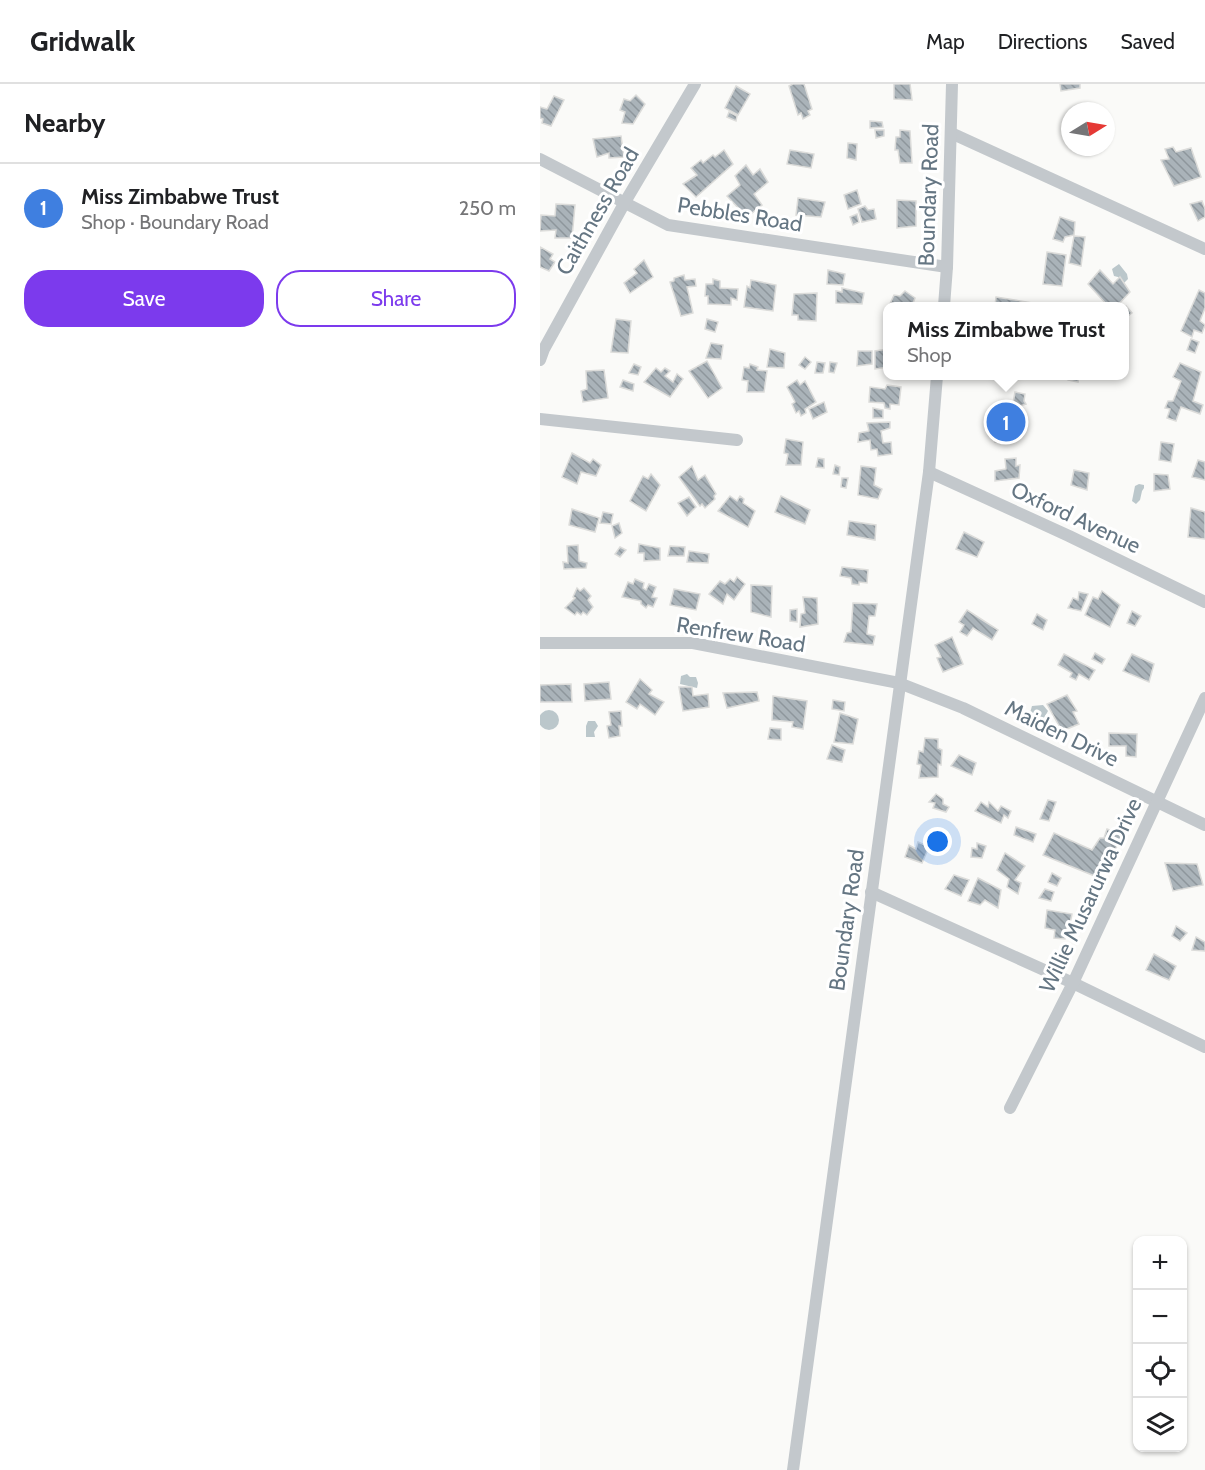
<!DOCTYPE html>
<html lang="en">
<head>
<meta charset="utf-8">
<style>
  :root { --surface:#fff; --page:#f2f2f2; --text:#202124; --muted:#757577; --line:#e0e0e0; --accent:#7c3aed }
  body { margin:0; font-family:Cabin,sans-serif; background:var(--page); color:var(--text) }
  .controls { position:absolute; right:18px; bottom:18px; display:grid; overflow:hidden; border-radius:12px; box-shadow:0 2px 4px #0004 }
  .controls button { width:54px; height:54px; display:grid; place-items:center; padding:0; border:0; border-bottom:2px solid var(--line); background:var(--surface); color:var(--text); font:30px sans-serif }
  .compass { position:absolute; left:521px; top:18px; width:54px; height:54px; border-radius:50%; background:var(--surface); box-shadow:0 2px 4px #0004; rotate:79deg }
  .you { position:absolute; left:398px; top:758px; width:21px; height:21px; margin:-15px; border:4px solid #fff; border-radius:50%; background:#1a73e8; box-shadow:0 0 0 9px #1a73e833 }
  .badge { display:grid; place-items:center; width:39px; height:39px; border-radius:50%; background:var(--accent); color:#fff; font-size:20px; font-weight:700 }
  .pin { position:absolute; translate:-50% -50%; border:3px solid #fff; box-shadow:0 2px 6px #0006 }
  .popup { position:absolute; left:343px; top:218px; width:246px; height:78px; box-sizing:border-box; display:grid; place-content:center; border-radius:12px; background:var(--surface); filter:drop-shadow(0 2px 4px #0005); font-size:20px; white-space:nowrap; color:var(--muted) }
  .popup b { font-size:22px; color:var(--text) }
  .popup::after { content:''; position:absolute; left:50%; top:100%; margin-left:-12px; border:12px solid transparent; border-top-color:var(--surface) }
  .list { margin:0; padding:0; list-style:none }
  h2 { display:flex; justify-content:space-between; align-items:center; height:78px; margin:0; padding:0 24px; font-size:26px }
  h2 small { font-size:20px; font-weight:400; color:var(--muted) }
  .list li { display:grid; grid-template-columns:39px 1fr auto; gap:18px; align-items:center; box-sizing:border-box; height:90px; padding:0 24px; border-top:2px solid var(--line) }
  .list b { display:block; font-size:22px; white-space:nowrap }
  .list p { margin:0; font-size:20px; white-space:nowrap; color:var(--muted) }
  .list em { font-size:20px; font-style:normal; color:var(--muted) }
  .actions { display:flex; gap:12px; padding:18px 24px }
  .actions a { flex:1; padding:14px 0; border:2px solid var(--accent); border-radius:24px; text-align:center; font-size:21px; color:var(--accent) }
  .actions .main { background:var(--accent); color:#fff }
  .icon { flex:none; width:33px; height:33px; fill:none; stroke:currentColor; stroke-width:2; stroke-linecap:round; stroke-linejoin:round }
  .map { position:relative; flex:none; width:665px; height:1386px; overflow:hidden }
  header { display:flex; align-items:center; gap:36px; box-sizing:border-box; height:84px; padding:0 30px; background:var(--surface); border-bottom:2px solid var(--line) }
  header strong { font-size:28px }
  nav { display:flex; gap:33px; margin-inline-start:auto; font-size:21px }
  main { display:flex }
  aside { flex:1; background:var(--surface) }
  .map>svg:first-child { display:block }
  .water { fill:#bbc7cb }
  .building { fill:url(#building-back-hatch); stroke:#dcdcda; stroke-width:1.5 }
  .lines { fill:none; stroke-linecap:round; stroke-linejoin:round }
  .street { stroke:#c3c8cc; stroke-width:12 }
  .labels { text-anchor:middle; stroke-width:6; stroke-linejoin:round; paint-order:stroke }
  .street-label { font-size:22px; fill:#657683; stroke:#fff }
</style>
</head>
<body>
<header>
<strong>Gridwalk</strong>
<nav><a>Map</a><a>Directions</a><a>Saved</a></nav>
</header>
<main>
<aside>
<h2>Nearby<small></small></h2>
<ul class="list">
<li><span class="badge" style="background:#3f7fe0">1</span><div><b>Miss Zimbabwe Trust</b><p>Shop · Boundary Road</p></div><em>250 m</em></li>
</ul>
<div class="actions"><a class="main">Save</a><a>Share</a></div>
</aside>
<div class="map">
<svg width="665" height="1386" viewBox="0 0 665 1386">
  <defs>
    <pattern id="building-back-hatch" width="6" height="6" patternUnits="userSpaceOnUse" patternTransform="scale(1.5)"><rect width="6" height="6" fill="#aab3b9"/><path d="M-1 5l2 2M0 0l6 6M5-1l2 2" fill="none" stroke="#8e969c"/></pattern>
  </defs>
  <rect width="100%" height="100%" fill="#fafaf8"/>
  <!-- water -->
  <g class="water">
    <polygon points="579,180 587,190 588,195 584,199 578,193 574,192 572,185"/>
    <polygon points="599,400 604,401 604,404 602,407 600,416 596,420 592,417 595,402"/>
    <polygon points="147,590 150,593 156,593 158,599 157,604 140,600 141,592"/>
    <polygon points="503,621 508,627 504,634 490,629 492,622"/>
    <circle cx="9" cy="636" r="10"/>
    <polygon points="48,637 55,637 58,642 54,648 55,653 46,653 46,642"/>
  </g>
  <!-- building -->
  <g class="building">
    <polygon points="253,0 264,0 272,25 268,27 270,31 263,35 261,29 258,31 249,2"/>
    <polygon points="354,0 370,0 372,16 354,15"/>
    <polygon points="520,0 540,0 540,4 521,7"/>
    <polygon points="196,2 210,10 198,31 185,24"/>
    <polygon points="96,11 105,20 93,40 82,39 85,28 80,26 84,15 90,17"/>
    <polygon points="14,12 24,16 11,42 2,39 3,35 0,34 0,23 7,25"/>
    <polygon points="189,28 197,32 196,37 187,33"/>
    <polygon points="330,37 342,38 343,43 330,44"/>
    <polygon points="335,46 344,46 344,52 336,54"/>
    <polygon points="360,46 370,47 372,79 360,79 358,66 355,66 356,53 360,53"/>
    <polygon points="81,52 84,73 69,74 69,69 57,73 53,55"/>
    <polygon points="308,59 317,60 316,76 307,74"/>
    <polygon points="633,63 636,68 651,64 661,93 634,102 621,76 629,75 625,65"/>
    <polygon points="184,66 193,80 156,113 143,100 157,91 151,84 161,76 163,79 173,71 175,73"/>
    <polygon points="250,66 274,70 271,84 247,80"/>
    <polygon points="206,81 213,91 220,85 228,98 214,110 222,121 207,133 187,112 200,101 195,92"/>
    <polygon points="317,106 321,120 308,125 304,111"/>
    <polygon points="258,114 285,118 281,133 256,131"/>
    <polygon points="357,116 376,117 376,142 357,144"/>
    <polygon points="662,117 665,125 665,133 658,137 650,120"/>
    <polygon points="16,120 35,121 32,154 15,154 16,146 0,147 1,131 15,132"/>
    <polygon points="325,122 328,126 334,125 336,135 322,138 318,125"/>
    <polygon points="317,130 319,138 313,141 310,133"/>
    <polygon points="520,133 535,138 534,151 525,153 523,158 513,155"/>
    <polygon points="534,152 545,153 541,182 529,179"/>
    <polygon points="0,163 13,170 10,175 15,178 9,187 0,183"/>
    <polygon points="507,168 526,171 522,202 503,200"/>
    <polygon points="104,176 113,193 90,209 84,199 97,189 94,185"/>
    <polygon points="288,186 305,190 303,201 287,200"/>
    <polygon points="560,186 573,200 580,193 590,208 577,222 568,222 548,200"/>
    <polygon points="144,191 145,196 155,195 156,202 147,203 153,229 141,232 130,198 134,197 134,194"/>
    <polygon points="173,195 180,197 180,204 198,205 197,216 191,214 191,221 168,220 168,212 165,212 166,200 173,200"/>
    <polygon points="211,196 236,201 233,227 204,223 207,202 210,204"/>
    <polygon points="302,204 324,209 322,220 296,219 296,207 302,208"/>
    <polygon points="659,206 665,209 665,224 660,237 665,241 662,249 654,246 652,253 641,247"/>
    <polygon points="365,207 375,214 372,222 349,222 354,211 360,212"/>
    <polygon points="277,209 276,237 258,236 258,231 252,231 254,210"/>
    <polygon points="456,213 493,219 492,222 455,222"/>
    <polygon points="586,222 592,229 584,235 584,223"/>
    <polygon points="76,235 91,237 88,269 71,268"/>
    <polygon points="167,235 178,238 175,248 165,245"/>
    <polygon points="651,255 659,258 655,269 647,266"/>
    <polygon points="171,259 183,261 181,275 166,274"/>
    <polygon points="230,265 245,269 244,284 227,283"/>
    <polygon points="348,265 348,283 335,285 335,267"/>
    <polygon points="318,267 332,267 332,280 317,282"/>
    <polygon points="265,273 271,278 265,285 259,281"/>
    <polygon points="167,277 182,304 168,314 149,287"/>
    <polygon points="277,278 285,279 283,289 275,289"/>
    <polygon points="290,278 297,279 294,289 289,288"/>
    <polygon points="640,279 661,288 653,317 663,321 660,330 641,323 636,337 627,334 630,325 625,324 628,317 633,317 641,297 633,293"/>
    <polygon points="94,280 101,283 98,291 89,289"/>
    <polygon points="210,280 218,283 217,286 227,287 224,308 207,308 208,297 202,296 204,283 209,284"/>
    <polygon points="116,284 121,288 125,284 130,287 125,292 133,298 137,290 143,295 130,313 104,298"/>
    <polygon points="64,286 68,314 43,318 41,307 47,305 46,287"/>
    <polygon points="529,292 539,292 538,298 528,296"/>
    <polygon points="83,296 94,300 93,307 80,303"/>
    <polygon points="257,296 260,301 265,297 276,318 265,325 266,329 261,332 259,327 256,329 252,320 255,318 247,303"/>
    <polygon points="347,301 361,303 359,321 350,320 350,325 345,324 344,319 329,318 330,303 345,305"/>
    <polygon points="475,308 485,310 484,317 486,320 480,322 473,319"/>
    <polygon points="284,318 287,328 273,335 269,325"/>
    <polygon points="467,321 478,322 473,358 455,358 459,338 450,338 454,323 466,327"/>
    <polygon points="333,324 343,326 343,334 333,334"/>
    <polygon points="350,338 350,344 341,347 343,359 351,358 352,370 338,372 337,365 331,366 330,356 318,358 319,349 329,347 327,339"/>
    <polygon points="246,355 263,358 261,381 246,381 248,370 244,369"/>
    <polygon points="621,358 634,360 631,378 619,376"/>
    <polygon points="32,369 50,379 53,375 61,381 56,392 41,388 37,400 22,393"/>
    <polygon points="278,374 284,375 284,384 276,383"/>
    <polygon points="476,374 476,382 480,381 479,394 455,397 455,387 466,385 465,375"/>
    <polygon points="658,376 665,378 665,396 652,393"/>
    <polygon points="295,381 300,383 299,391 293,390"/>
    <polygon points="152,382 158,396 165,391 176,410 174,412 175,415 165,424 162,420 160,422 139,393"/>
    <polygon points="321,382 336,384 334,401 342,405 338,415 318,411"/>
    <polygon points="534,386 549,389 547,406 531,401"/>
    <polygon points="111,390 120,401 106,427 90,417 103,392 108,395"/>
    <polygon points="614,390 628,391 630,405 614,407"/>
    <polygon points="302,394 308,394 306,404 301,403"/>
    <polygon points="190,412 197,417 200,412 204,415 203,419 215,427 208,443 178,427"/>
    <polygon points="241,412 270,426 265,440 235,428"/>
    <polygon points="149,413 156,423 147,432 138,419"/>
    <polygon points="651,424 665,428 665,455 648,453"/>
    <polygon points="32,425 59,434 55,448 29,441"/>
    <polygon points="63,428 73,430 71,440 60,439"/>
    <polygon points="309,437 336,441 335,456 307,451"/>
    <polygon points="79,439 82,449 75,454 72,442"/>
    <polygon points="424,448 444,458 437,473 416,465"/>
    <polygon points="99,460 120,464 120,476 104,477 104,469 98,469"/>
    <polygon points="38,461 39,477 47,479 46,484 24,485 23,478 28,479 27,462"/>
    <polygon points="130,462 145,463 144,472 128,472"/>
    <polygon points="80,463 86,466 80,473 75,470"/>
    <polygon points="149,467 169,470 168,479 147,478"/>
    <polygon points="302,483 328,486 327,499 319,498 319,501 312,500 311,494 300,492"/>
    <polygon points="197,493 205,500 194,516 187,510 183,520 169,510 180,497 185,500 190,495 194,498"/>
    <polygon points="95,495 104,499 103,504 106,506 109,500 116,503 112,513 117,514 113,523 108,521 106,524 101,520 101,517 82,513 88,498 93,500"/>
    <polygon points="211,501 232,502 231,533 211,528"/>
    <polygon points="37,504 40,507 44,504 51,512 48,516 53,523 47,531 43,528 41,531 37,528 35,531 25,524 35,514 33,513"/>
    <polygon points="134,505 160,510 156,526 130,521"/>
    <polygon points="562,507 580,521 570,543 545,531 553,513 558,515"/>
    <polygon points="539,508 548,510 541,527 528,524 533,514 538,516"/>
    <polygon points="263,513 277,514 278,540 260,543 261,530 265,529"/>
    <polygon points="313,519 337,520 335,532 329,532 327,550 335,552 333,561 304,558 307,549 311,548"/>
    <polygon points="257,525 257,538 250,537 250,526"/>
    <polygon points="427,526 458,546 452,556 433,544 427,552 420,548 424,541 419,538"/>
    <polygon points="592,527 601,532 595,542 587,539"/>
    <polygon points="497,530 507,536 503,546 492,540"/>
    <polygon points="412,553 423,580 403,588 397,574 401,573 395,561"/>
    <polygon points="555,569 565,575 562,580 552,575"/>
    <polygon points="524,570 555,586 549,596 539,590 536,596 530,593 532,589 518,581"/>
    <polygon points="592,570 614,580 609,598 583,587"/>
    <polygon points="100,595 112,606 109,610 124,618 115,631 100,620 97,625 86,618"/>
    <polygon points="69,598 71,615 45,617 44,600"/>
    <polygon points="31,600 32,618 0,618 0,601"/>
    <polygon points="139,603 152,603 153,612 168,610 169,623 143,627"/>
    <polygon points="217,608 219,617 187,624 183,609"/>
    <polygon points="527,611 537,627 533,628 539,640 522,647 507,620"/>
    <polygon points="233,612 267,617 263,645 252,643 253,638 232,636"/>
    <polygon points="293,616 305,618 304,627 292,625"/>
    <polygon points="81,627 82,642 79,642 80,652 69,654 67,642 71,641 69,628"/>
    <polygon points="300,629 318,635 313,660 294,658"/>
    <polygon points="230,644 241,645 241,656 228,655"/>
    <polygon points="569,649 597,650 596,673 586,672 586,662 569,662"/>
    <polygon points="385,654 398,655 398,664 402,666 401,681 398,680 398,693 379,694 381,681 377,680 379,667 383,668"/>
    <polygon points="292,661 305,666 302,678 287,675"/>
    <polygon points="419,671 436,679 432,691 411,682"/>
    <polygon points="396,710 403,715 403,720 409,723 406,728 393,724 395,719 389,718"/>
    <polygon points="508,716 516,718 509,737 500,735"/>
    <polygon points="441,718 448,723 449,718 458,727 461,722 471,727 468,734 464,731 461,739 435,727"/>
    <polygon points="476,743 496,750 493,758 474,751"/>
    <polygon points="567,745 582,751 562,795 503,771 514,749 552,766 560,754 564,754"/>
    <polygon points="378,758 389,763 382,779 365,773 369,761 376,765"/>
    <polygon points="437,759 446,762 442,774 431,773 432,764 437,765"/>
    <polygon points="465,769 485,782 475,796 481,799 478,810 467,803 469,795 457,786"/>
    <polygon points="625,779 657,780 663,801 633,807"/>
    <polygon points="512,789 521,794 517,802 508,798"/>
    <polygon points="414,791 429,796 421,812 405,805"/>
    <polygon points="438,794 461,806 458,824 445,816 440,821 428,817"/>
    <polygon points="505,805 514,808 511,817 499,814"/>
    <polygon points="507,826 532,830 529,844 527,844 525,855 514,854 515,846 505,844"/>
    <polygon points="636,842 647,849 640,857 632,852"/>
    <polygon points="656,853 665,858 665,867 652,866"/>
    <polygon points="614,870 636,882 629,896 606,886"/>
  </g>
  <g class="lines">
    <!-- street -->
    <g class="street">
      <polyline points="411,49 665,165"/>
      <polyline points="0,75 128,141 407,183"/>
      <polyline points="404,222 407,183 412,0"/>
      <polyline points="0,276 4,265 85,118 155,0"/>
      <polyline points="0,335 197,356"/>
      <polyline points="389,388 529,452 665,518"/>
      <polyline points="0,559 153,559 359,599 423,624 665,741"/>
      <polyline points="331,808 533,899 665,963"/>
      <polyline points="470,1024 533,899 665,614"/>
      <polyline points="253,1386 389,388 397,292"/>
    </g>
  </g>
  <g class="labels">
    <!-- street labels -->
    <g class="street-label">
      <text transform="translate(388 111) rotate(-88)" y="8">Boundary Road</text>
      <text transform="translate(57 127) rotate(-60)" y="8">Caithness Road</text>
      <text transform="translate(200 130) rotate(9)" y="8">Pebbles Road</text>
      <text transform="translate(536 433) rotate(25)" y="8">Oxford Avenue</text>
      <text transform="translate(201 550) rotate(9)" y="8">Renfrew Road</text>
      <text transform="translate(522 649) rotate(26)" y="8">Maiden Drive</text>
      <text transform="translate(550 811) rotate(-65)" y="8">Willie Musarurwa Drive</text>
      <text transform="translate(306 836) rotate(-82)" y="8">Boundary Road</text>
    </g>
  </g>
</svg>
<div class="controls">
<button>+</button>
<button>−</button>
<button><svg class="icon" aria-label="locate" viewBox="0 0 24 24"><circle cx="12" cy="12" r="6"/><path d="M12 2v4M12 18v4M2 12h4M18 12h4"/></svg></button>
<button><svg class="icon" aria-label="layers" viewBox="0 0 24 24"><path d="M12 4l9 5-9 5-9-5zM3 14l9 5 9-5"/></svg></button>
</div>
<svg class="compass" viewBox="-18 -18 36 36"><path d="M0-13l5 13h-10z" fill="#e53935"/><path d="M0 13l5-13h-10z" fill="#757577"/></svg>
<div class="you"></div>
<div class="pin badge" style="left:466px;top:338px;background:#3f7fe0">1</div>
<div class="popup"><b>Miss Zimbabwe Trust</b>Shop</div>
</div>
</main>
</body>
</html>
